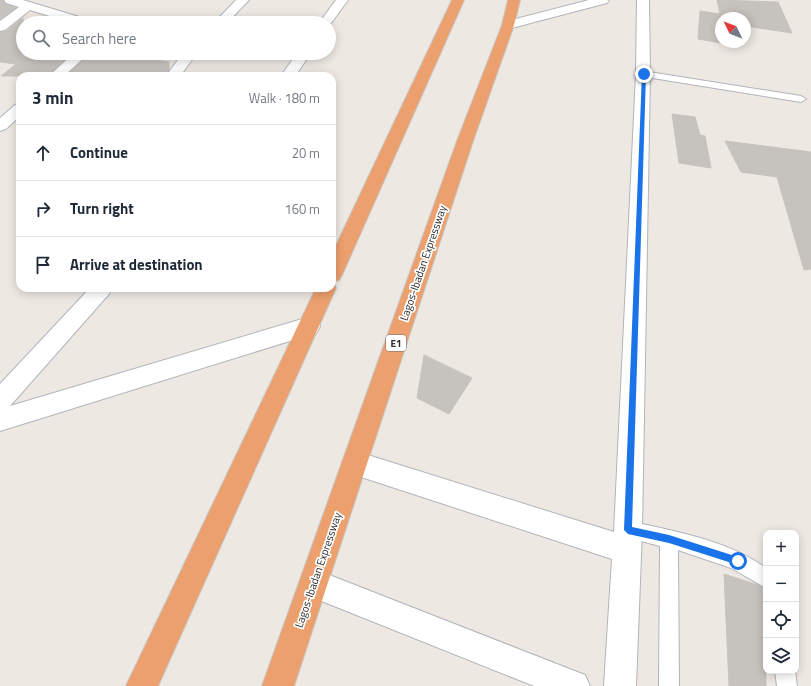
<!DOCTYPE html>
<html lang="en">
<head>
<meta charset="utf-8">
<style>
  :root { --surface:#fff; --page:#f2f2f3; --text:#1f2937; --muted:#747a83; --line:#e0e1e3 }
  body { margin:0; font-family:"Titillium Web",sans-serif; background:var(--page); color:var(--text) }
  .controls { position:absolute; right:12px; bottom:12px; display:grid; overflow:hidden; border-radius:8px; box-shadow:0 2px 10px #0003 }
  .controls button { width:36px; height:36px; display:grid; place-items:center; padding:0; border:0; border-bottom:1px solid var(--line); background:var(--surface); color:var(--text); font:20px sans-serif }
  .compass { position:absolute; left:715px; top:12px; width:36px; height:36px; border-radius:50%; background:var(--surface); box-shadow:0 2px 10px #0003; rotate:313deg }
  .stop { position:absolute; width:12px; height:12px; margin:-9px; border:3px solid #1a73e8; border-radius:50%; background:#fff }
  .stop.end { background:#1a73e8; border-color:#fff; box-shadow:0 1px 4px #0008 }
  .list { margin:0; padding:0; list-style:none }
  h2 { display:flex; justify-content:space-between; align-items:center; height:52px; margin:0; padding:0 16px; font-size:17px }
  h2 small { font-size:13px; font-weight:400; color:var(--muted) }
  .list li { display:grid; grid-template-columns:26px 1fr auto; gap:12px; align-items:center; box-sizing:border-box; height:56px; padding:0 16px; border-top:1px solid var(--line) }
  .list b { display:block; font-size:15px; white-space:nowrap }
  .list em { font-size:13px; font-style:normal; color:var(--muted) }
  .icon { flex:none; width:22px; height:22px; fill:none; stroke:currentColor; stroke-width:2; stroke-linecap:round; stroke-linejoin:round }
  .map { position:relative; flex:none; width:811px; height:686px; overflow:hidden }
  .search { position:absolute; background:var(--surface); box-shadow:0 2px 10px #0003; left:16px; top:16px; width:320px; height:44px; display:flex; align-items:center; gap:10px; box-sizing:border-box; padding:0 14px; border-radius:22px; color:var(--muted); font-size:15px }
  .panel { position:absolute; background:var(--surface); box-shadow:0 2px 10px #0003; left:16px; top:72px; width:320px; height:220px; border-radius:12px }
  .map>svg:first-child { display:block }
  .building { fill:#c6c2bd; stroke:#c8c3bb }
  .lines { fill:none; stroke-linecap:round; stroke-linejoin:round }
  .lane-casing { stroke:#b2b4bc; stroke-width:2 }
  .street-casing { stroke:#b2b4bc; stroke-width:2 }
  .highway-casing { stroke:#c8c8c8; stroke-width:2 }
  .lane { fill:#fff; fill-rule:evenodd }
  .street { fill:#fff; fill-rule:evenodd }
  .highway { fill:#eca06e; fill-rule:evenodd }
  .route { fill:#1a73e8 }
  .labels { text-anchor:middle; stroke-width:3.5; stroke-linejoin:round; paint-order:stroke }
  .shield { fill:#fff; stroke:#6c6c6c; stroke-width:1 }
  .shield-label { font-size:10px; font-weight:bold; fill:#2d2d2d }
  .street-label { font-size:11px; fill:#2d2d2d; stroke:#fff }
</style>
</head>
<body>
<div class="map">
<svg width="811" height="686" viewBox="0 0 811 686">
  <rect width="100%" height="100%" fill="#ede8e2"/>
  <!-- building -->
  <g class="building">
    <polygon points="0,0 3,0 6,4 16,8 0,19"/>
    <polygon points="717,0 778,2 792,33 745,26 745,18 721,18 721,43 698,39 700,11 720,14"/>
    <polygon points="23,18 23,58 30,53 72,53 48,76 1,76 16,64 0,62 0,32 6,31"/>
    <polygon points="90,53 107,53 169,62 169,70 165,76 66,76"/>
    <polygon points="672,114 695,117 700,135 705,136 711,168 679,163"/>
    <polygon points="725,141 811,152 811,269 804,270 777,177 741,172"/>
    <polygon points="424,355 472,378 449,414 417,398"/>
    <polygon points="724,574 755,584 766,589 766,686 729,686"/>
  </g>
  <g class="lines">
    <!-- lane casing -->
    <g class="lane-casing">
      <g id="lane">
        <polygon points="643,71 801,96 806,99 801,102 640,76 640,72"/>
        <path d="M628 521C674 531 727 540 766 568V588L731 568 678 550 679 686H659L660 546 622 536 619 530 622 524Z"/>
        <polygon points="775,671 795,671 797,686 777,686"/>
      </g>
    </g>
    <!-- street casing -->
    <g class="street-casing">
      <g id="street">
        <polygon points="4,0 23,0 89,20 91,23 72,23 30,10 5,30 0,31 0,21 19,7 6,3"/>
        <polygon points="236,0 249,0 227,23 214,23"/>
        <polygon points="336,0 348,0 329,26 329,23 319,23"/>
        <polygon points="589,0 609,0 607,3 508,29 502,25 504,22"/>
        <polygon points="637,0 649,0 650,74 642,530 636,686 604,686 612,559 355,475 346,472 342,463 346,454 355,451 614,532 636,74"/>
        <polygon points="74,53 89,53 64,76 49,76"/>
        <polygon points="183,53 197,53 180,76 166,76"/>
        <polygon points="297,53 311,53 295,76 281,76"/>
        <polygon points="20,103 20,116 6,129 0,131 0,118 15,105"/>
        <polygon points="90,288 112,288 109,294 10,406 309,317 317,320 320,326 317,332 309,335 0,431 0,384"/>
        <polygon points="314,569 585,675 590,686 534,686 304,594 299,584 304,574"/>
      </g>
    </g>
    <!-- highway casing -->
    <g class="highway-casing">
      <g id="highway">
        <polygon points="452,0 464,0 342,275 339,280 333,282 336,288 158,686 126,686 316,288 332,288 332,254"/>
        <polygon points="508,0 520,0 514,25 473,141 294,686 262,686 457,141 502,25"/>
      </g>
    </g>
    <!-- lane -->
    <use href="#lane" class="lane"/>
    <!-- street -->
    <use href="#street" class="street"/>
    <!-- highway -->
    <use href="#highway" class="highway"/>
  </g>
  <!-- route -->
  <polygon class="route" points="642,73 646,74 632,527 669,535 738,557 742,561 738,565 669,543 628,534 624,530"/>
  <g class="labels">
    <!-- shield labels -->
    <rect class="shield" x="386" y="335" width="20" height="16" rx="3"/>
    <g class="shield-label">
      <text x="396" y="347">E1</text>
    </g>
    <!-- street labels -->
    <g class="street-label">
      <text transform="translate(423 263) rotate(-71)" y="4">Lagos-Ibadan Expressway</text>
      <text transform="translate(318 570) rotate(-71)" y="4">Lagos-Ibadan Expressway</text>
    </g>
  </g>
</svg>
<div class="controls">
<button>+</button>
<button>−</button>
<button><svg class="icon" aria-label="locate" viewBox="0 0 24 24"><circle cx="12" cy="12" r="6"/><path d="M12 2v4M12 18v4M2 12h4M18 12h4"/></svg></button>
<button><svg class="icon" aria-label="layers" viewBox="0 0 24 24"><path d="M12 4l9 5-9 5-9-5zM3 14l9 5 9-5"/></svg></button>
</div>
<svg class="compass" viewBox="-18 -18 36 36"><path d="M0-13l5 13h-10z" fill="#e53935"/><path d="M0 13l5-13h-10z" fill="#747a83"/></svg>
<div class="stop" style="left:738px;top:561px"></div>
<div class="stop end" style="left:644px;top:74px"></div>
<div class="search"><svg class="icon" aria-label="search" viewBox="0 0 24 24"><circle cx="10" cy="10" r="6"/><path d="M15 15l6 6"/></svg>Search here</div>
<section class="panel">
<h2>3 min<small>Walk · 180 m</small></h2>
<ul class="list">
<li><svg class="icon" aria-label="ahead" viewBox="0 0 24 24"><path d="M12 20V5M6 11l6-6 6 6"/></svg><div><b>Continue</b></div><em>20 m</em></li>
<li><svg class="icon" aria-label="right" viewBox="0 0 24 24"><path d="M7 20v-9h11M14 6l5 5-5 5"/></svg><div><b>Turn right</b></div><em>160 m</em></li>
<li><svg class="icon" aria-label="arrive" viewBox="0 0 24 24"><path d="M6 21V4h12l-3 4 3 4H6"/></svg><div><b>Arrive at destination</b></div></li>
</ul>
</section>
</div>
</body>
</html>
